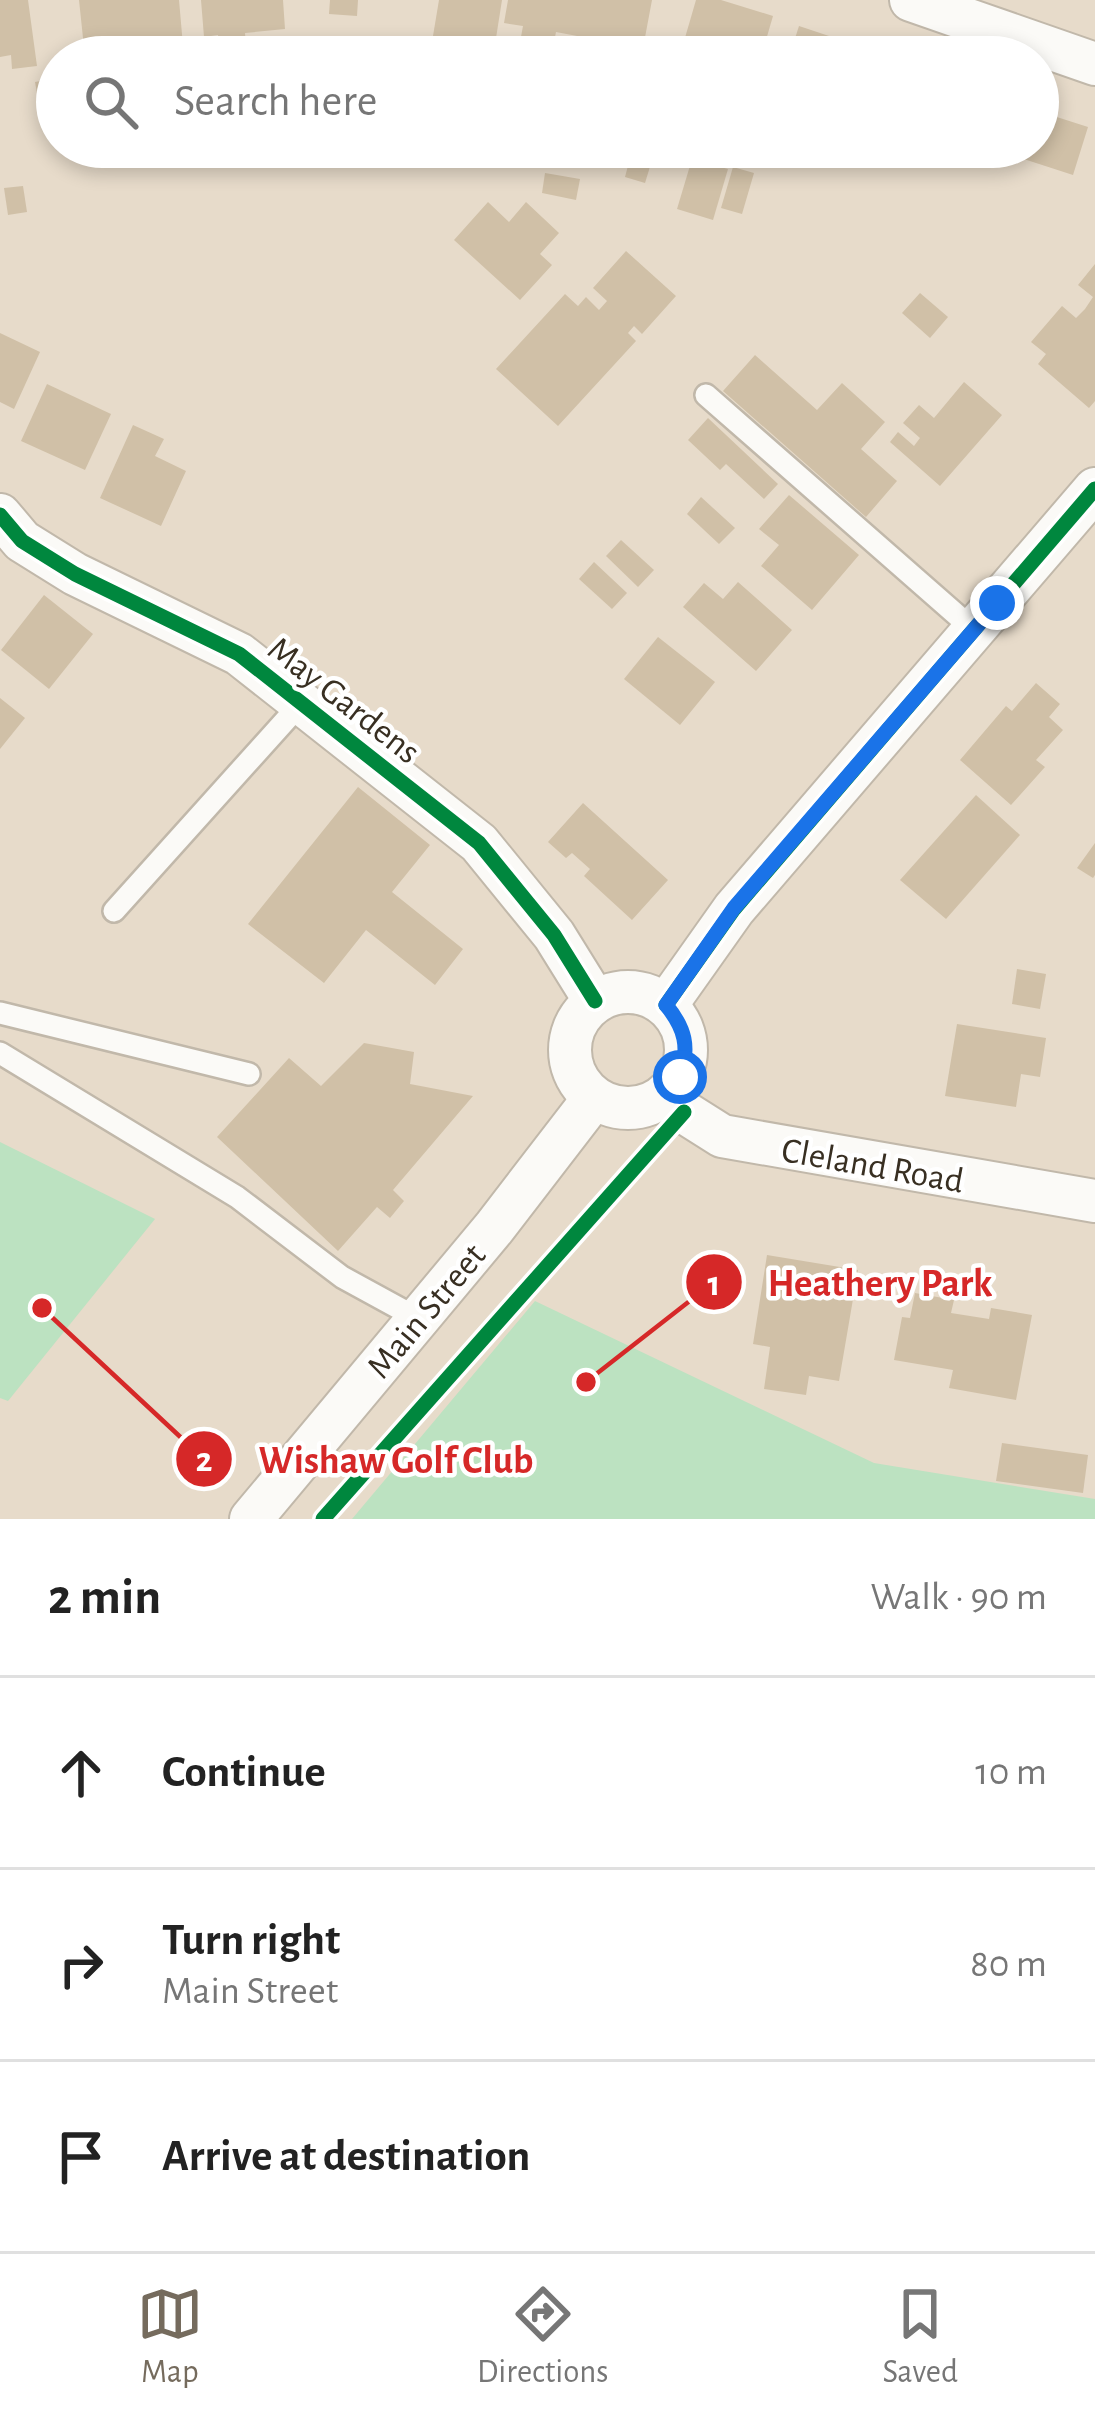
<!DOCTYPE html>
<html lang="en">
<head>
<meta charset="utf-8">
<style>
  :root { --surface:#fff; --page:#f6f6f6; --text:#222; --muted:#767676; --line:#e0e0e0; --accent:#756b5d }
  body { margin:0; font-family:"Alegreya Sans",sans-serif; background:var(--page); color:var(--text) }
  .stop { position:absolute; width:36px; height:36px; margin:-27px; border:9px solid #1a73e8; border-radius:50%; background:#fff }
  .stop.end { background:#1a73e8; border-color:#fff; box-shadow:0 3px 12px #0008 }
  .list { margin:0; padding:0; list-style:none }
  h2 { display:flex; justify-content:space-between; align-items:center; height:156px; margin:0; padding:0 48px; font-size:51px }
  h2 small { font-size:39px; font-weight:400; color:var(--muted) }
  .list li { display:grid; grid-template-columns:78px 1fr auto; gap:36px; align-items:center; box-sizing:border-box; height:192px; padding:0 48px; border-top:3px solid var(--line) }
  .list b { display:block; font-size:45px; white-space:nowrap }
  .list p { margin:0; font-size:39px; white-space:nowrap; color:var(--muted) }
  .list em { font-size:39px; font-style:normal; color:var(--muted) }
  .icon { flex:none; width:66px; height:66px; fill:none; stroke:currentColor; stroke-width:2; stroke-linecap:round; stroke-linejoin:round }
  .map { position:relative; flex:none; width:1095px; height:1519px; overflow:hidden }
  .search { position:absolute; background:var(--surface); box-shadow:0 6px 18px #0003; left:36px; right:36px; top:36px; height:132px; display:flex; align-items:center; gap:30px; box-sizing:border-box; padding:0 42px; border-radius:66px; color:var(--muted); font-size:45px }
  .sheet { height:732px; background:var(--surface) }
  nav { display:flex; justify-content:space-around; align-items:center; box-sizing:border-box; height:168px; border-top:3px solid var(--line); background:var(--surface); font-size:33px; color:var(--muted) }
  nav a { display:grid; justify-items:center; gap:6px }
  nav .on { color:var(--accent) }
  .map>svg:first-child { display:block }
  .green { fill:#bce2c1 }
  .building { fill:#d0c0a7 }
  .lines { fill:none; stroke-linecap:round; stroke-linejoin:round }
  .lane-casing { stroke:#c1b8aa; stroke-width:26 }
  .street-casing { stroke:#c1b8aa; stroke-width:46 }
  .lane { stroke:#fbfaf7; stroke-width:21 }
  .street { stroke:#fbfaf7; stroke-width:42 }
  .cycleway-casing { stroke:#fff; stroke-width:22 }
  .cycleway { stroke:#00873e; stroke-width:15 }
  .route { stroke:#1a73e8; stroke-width:15 }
  .labels { text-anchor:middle; stroke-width:9; stroke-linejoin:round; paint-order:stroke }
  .street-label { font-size:36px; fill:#382f22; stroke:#fff }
  .leader { fill:none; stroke:#d62828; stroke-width:4.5 }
  .callout-dot { fill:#d62828; stroke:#fff; stroke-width:4.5 }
  .mark-label { font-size:36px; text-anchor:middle; font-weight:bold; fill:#fff }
  .callout-label { font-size:39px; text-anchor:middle; font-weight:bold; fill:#d62828; stroke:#fff; stroke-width:9; stroke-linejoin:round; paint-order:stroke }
</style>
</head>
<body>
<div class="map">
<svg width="1095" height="1519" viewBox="0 0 1095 1519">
  <rect width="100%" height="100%" fill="#e7dbca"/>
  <!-- green -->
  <g class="green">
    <polygon points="0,1142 155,1219 8,1401 0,1398"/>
    <polygon points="535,1301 874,1463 1095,1499 1095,1519 352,1519"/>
  </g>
  <!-- building -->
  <g class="building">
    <polygon points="0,0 28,0 37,66 12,69 11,55 0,57"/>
    <polygon points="79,0 179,0 184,57 160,57 159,44 107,50 108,57 85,57"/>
    <polygon points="201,0 283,0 285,29 245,33 247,57 220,57 218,35 204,37"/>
    <polygon points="330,0 358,0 357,16 329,14"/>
    <polygon points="439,0 502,0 493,57 431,48"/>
    <polygon points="508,0 652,0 643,48 626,45 624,57 590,57 593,39 556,32 551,57 518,53 523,26 504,23"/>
    <polygon points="696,0 721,0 773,16 761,57 680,55"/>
    <polygon points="799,26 889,56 889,57 789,57"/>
    <polygon points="57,78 57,113 41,116 35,82"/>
    <polygon points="1038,111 1088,127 1073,175 990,148 1038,147"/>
    <polygon points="633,147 656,147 645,183 625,177"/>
    <polygon points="692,159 728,169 713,220 677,209"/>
    <polygon points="733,167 754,173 742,214 721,208"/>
    <polygon points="545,173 580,179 576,200 542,193"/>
    <polygon points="23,186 27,212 8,215 4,188"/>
    <polygon points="488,202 509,222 526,202 559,233 540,254 552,265 520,300 454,240"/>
    <polygon points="626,251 676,296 642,334 634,326 628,333 636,341 558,426 496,369 565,294 578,306 586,297 599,310 607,301 593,288"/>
    <polygon points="1095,264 1095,401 1089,408 1038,364 1046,354 1031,342 1062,306 1076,318 1085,309 1093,297 1078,285"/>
    <polygon points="920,293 948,317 930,338 902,313"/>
    <polygon points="0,333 40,352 14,409 0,402"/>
    <polygon points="755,355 817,410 842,383 885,422 861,449 897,481 866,517 723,391"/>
    <polygon points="964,382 1002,415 940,486 890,442 898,432 914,446 920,438 903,423 919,405 934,418"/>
    <polygon points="47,384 111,414 85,470 21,441"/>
    <polygon points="708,418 778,484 764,499 726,464 720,470 688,440"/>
    <polygon points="133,425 164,439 155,456 186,471 161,526 100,498"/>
    <polygon points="789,495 859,555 812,610 761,566 779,545 759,529"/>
    <polygon points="701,497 735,528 719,544 687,514"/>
    <polygon points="621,540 654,570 638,587 606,556"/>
    <polygon points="594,562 627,593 612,609 579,579"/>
    <polygon points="738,582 792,630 756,671 683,607 704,583 723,599"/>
    <polygon points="44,595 93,634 49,689 1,650"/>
    <polygon points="658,637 715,682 680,725 624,679"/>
    <polygon points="1036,683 1060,704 1049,717 1063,730 1036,760 1045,767 1011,805 960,760 1006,706 1012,711"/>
    <polygon points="0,698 25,718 0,749"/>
    <polygon points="358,787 430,845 392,892 463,949 435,985 366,930 324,983 248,924"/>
    <polygon points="976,795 1020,835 946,919 900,880"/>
    <polygon points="583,803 668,880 632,920 584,876 590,869 572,853 566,858 548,842"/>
    <polygon points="1095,843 1095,875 1093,878 1077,868"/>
    <polygon points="1017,969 1046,974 1040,1009 1012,1004"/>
    <polygon points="957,1024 1046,1038 1040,1077 1021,1074 1016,1107 945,1096"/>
    <polygon points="364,1043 414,1052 410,1084 473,1096 393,1190 404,1201 390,1218 377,1207 338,1251 217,1137 289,1058 321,1086"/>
    <polygon points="767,1255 858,1270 839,1381 809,1376 806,1395 764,1389 770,1347 753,1344"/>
    <polygon points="915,1293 954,1300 951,1313 989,1319 991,1308 1032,1315 1016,1400 949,1388 953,1370 894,1360 902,1317 910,1318"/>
    <polygon points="1002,1443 1088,1455 1083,1493 996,1481"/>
  </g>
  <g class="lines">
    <!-- lane casing -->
    <g class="lane-casing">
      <g id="lane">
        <polyline points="706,395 974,630"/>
        <polyline points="114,911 302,702"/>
        <polyline points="0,1013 249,1074"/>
        <polyline points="0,1053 237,1197 342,1277 417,1318"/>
      </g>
    </g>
    <!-- street casing -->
    <g class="street-casing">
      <g id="street">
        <polyline points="911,0 1095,64"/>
        <polyline points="0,515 22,541 75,574 239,654 479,843 554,935 595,1001"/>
        <circle cx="628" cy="1050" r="58"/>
        <polyline points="666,1005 734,909 1095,489"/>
        <polyline points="667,1093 684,1112 722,1136 1095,1201"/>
        <polyline points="251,1519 494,1228 594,1098"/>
      </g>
    </g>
    <!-- lane -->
    <use href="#lane" class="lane"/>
    <!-- street -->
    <use href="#street" class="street"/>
    <!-- cycleway casing -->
    <g class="cycleway-casing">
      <g id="cycleway">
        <polyline points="0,515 22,541 75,574 239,654 479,843 554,935 595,1001"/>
        <polyline points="666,1005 734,909 1095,489"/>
        <polyline points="323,1519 684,1112"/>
      </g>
    </g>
    <!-- cycleway -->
    <use href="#cycleway" class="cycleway"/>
  </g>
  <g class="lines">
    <!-- route -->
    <path class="route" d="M680 1077C690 1047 685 1028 666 1005L734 908 997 603"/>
  </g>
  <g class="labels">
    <!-- street labels -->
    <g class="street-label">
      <text transform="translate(345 699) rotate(38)" y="13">May Gardens</text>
      <text transform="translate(873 1164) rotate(10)" y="13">Cleland Road</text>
      <text transform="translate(425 1310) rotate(-50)" y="13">Main Street</text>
    </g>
  </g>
  <!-- callouts -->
  <path class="leader" d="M586 1382L714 1282M42 1308L204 1459"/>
  <g class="callout-dot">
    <circle cx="586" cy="1382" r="12"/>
    <circle cx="42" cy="1308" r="12"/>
    <circle cx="714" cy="1282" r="30"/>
    <circle cx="204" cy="1459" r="30"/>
  </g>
  <g class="mark-label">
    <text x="714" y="1295">1</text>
    <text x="204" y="1471">2</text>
  </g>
  <g class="callout-label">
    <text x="880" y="1296">Heathery Park</text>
    <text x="396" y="1473">Wishaw Golf Club</text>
  </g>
</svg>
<div class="stop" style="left:680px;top:1077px"></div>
<div class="stop end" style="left:997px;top:603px"></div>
<div class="search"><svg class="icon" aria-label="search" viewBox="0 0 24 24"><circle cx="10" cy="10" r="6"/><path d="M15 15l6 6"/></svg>Search here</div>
</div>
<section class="sheet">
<h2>2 min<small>Walk · 90 m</small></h2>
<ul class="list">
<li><svg class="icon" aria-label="ahead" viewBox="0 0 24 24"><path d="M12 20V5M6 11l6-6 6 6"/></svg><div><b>Continue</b></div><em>10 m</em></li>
<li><svg class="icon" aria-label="right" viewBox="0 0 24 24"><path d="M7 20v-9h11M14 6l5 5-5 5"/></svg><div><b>Turn right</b><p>Main Street</p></div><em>80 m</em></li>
<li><svg class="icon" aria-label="arrive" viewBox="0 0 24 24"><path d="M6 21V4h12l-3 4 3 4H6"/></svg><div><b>Arrive at destination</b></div></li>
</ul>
</section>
<nav>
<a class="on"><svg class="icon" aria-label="map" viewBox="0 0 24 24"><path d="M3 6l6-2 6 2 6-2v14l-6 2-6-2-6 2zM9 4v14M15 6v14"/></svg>Map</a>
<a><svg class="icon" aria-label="directions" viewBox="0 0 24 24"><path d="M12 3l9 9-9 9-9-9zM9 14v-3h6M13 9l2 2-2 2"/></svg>Directions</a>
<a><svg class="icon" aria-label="saved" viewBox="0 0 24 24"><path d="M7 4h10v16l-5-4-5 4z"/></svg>Saved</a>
</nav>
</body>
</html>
